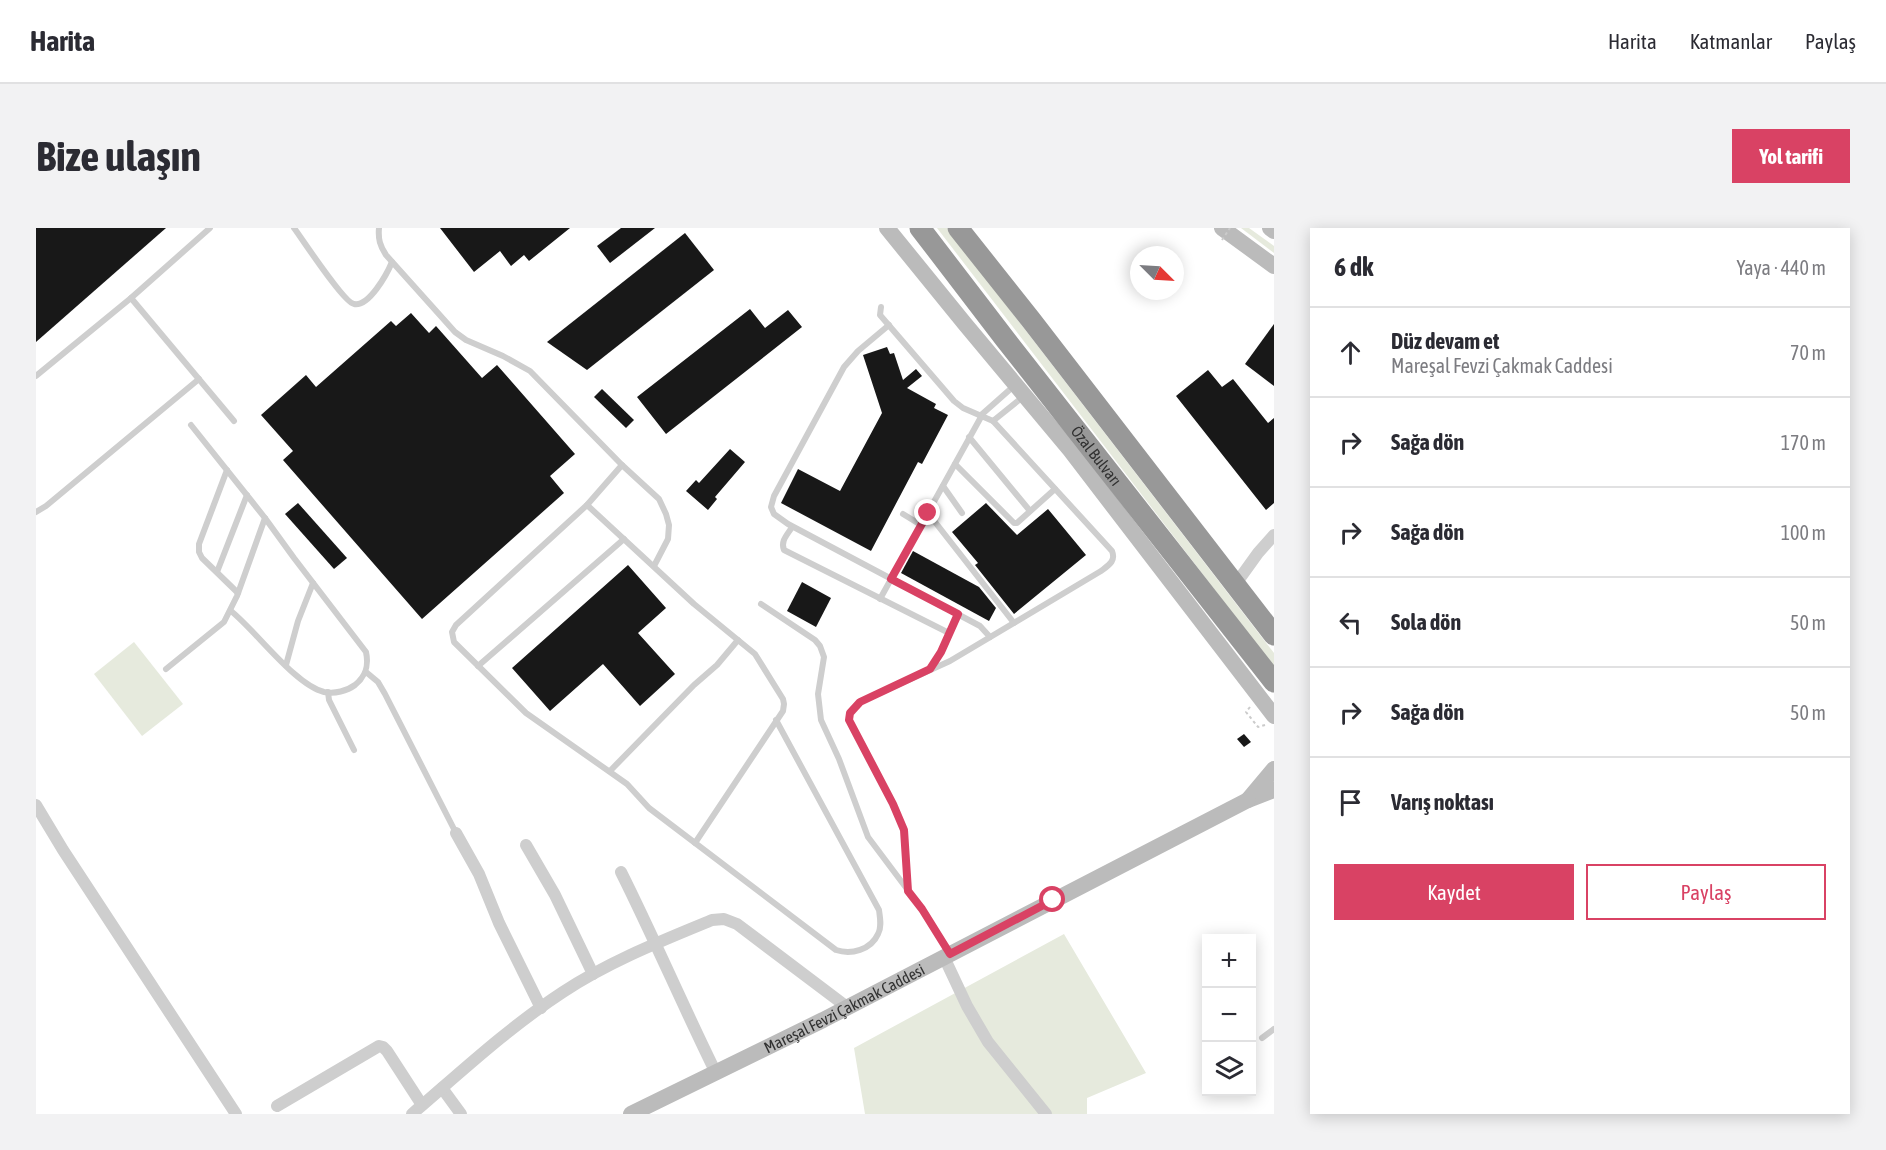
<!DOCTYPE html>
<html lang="tr">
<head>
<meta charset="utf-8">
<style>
  :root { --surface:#fff; --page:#f2f2f3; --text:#2b2b33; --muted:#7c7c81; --line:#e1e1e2; --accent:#d94264 }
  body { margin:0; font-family:"Asap Condensed",sans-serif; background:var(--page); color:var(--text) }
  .controls { position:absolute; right:18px; bottom:18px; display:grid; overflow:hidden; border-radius:0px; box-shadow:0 3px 15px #0003 }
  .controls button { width:54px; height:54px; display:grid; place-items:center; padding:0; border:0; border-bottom:2px solid var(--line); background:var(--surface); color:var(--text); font:30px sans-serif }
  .compass { position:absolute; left:1094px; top:18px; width:54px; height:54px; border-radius:50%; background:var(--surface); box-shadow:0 3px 15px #0003; rotate:114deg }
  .stop { position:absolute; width:18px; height:18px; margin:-14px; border:4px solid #d94264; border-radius:50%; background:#fff }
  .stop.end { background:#d94264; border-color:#fff; box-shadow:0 2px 6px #0008 }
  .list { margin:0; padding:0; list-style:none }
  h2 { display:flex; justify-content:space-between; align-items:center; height:78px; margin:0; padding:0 24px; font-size:26px }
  h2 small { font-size:20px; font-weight:400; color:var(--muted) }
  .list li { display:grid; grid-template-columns:39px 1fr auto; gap:18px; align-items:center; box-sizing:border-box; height:90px; padding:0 24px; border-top:2px solid var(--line) }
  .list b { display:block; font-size:22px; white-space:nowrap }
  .list p { margin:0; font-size:20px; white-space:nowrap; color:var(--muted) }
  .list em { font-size:20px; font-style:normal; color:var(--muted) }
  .actions { display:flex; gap:12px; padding:18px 24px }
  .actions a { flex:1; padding:14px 0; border:2px solid var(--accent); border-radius:0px; text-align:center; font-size:21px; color:var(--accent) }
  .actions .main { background:var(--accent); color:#fff }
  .icon { flex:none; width:33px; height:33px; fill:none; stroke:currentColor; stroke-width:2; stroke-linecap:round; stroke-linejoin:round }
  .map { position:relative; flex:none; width:1238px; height:886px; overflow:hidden; border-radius:0px }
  header { display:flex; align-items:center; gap:36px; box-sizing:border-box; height:84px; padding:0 30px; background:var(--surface); border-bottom:2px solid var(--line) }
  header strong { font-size:28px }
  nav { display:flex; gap:33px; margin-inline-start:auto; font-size:21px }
  .intro { display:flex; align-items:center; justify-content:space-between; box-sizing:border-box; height:144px; padding:0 36px }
  h1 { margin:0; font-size:42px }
  .button { padding:15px 27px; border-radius:0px; background:var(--accent); color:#fff; font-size:21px; font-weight:700 }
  main { display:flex; gap:36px; padding:0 36px }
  aside { flex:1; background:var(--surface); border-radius:0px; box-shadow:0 3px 15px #0003 }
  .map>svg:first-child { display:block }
  .green { fill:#e6eadd }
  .building { fill:#181818 }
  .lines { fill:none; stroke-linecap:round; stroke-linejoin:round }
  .path { stroke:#cbcbcb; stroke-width:2; stroke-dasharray:3 3; stroke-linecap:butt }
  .lane { stroke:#cecece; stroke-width:6 }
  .street { stroke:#cecece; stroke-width:12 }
  .secondary { stroke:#bbb; stroke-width:16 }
  .highway { stroke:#989898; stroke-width:21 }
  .path-bridge { stroke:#cbcbcb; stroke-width:2; stroke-dasharray:3 3; stroke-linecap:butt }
  .route { stroke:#d94264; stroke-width:8 }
  .labels { text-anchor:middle; stroke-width:6; stroke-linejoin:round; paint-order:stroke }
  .street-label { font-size:16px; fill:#313131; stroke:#fff }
</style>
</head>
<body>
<header>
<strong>Harita</strong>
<nav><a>Harita</a><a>Katmanlar</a><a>Paylaş</a></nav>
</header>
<div class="intro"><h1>Bize ulaşın</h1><a class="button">Yol tarifi</a></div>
<main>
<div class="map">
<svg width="1238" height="886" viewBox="0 0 1238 886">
  <rect width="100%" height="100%" fill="#fff"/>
  <!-- green -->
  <g class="green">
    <polygon points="901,0 911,0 1238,425 1238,439"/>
    <polygon points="1205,0 1213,0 1238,18 1238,25"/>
    <polygon points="98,414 147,476 106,508 58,446"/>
    <polygon points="1028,706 1110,845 1051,870 1051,886 829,886 818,820"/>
  </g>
  <!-- building -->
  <g class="building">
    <polygon points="0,0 130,0 0,114"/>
    <polygon points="404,0 534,0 493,33 488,27 475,38 464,23 438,44"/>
    <polygon points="585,0 619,0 574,35 561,18"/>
    <polygon points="649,5 678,42 551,142 511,114"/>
    <polygon points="714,81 729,100 752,82 766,99 630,206 601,169"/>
    <polygon points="375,85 393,105 400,98 446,150 461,137 539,226 514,248 528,265 386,391 247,232 257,223 225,187 270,147 280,159 355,93 360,98"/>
    <polygon points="1238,96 1238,158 1209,136"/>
    <polygon points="851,119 854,126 858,125 867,152 880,141 886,148 871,160 900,176 898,180 912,187 886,236 882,234 835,323 745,275 762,241 804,263 846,185 827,127"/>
    <polygon points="1172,142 1186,159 1197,151 1232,195 1238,190 1238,275 1230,282 1140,168"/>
    <polygon points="566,161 598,192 590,200 558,169"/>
    <polygon points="694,221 709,234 679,269 681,271 672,282 650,263 660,252 663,255"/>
    <polygon points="262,275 311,330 298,341 249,286"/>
    <polygon points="950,275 981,307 1012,281 1050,327 978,386 939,337 942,335 916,304"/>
    <polygon points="877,323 943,359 960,380 953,393 865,345"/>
    <polygon points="592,337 630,380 602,405 639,446 604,478 567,436 514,483 476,440"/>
    <polygon points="766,354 795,370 780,399 751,383"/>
    <polygon points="1208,506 1215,514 1208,519 1201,511"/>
  </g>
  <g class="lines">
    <!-- path -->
    <polyline class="path" points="1214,479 1210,484 1222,499 1229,497"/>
    <!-- lane -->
    <g class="lane">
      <path d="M258 0C267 12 308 75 318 76 333 79 351 46 356 34"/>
      <path d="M343 0C342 11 344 18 350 27L419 104 430 112 467 128 494 143 586 237 623 271 630 286 633 297 632 311 618 338"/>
      <polyline points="95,70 198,193"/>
      <polyline points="845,79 844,87 918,173 927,180 957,193 988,168"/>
      <polyline points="853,97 822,123 808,139 738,268 735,279 738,286 752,296 944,398 954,409"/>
      <polyline points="0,148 95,70 174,0"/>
      <polyline points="944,188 979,157"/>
      <path d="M155 197 229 290 258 330 330 424C333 438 330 448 319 457 311 463 299 466 288 464 259 457 220 403 195 383"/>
      <polyline points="933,209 994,283"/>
      <polyline points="919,236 978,295 981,295 1019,261"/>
      <path d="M586 237 551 277 420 397 416 404 418 414 490 485 591 556 613 580 800 722C815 727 835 722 842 706 846 699 844 690 843 682L740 492"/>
      <polyline points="191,242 163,316 163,324 166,330 202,365"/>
      <polyline points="907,258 926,285"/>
      <polyline points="551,277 658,376 719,426 747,471 748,476 747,483 659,615"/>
      <polyline points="0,284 10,278 163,151"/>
      <polyline points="892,285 978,395"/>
      <polyline points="867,286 885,297"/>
      <path d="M756 299C752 306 744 313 748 322L913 405"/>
      <polyline points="181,344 211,267"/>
      <polyline points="844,371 945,189"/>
      <polyline points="725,376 779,412 784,418 788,429 782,466 785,492 803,531 832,609 886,681 914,725"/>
      <polyline points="250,437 262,393 277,355"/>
      <polyline points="442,438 588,311"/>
      <polyline points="130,441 188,394 201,368 229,290"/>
      <polyline points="894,441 905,424 922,386"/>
      <polyline points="330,444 342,454 349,466 420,605"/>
      <polyline points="292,464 293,472 318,522"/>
      <polyline points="574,543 658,457 681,437 702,412"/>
      <path d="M872 663 868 602 857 576 813 492 814 485 824 474 914 433 1065 343C1073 337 1080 333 1076 323L957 193"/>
      <polyline points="1226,810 1238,801"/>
    </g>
    <!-- street -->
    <g class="street">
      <polyline points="1199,357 1222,325 1238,307"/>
      <polyline points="0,577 27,622 200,886"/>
      <polyline points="420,605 443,646 463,695 505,780"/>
      <polyline points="490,617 519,667 557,746"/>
      <path d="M585 644C618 710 647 778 680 845"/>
      <polyline points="908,729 931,778 952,814 1010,886"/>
      <polyline points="406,860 425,886"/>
      <polyline points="241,878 343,818 347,819 351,823 386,877"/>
      <path d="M376 886C425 844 472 800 527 764 572 734 625 713 676 692L688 691 701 696 811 779"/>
    </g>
    <!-- secondary -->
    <g class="secondary">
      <polyline points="851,0 929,96 1034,222 1238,488"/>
      <polyline points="1186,0 1238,38"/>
      <polyline points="1234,0 1238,3"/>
      <polyline points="1238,541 1212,572 1238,562"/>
      <path id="s1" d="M595 886 787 792 1212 572"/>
    </g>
    <!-- highway -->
    <g class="highway">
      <path id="s2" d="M884 0 969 111 1238 454"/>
      <polyline points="922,0 995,92 1238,407"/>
    </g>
    <!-- path-bridge -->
    <polyline class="path-bridge" points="1186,12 1194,0"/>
  </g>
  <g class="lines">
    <!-- route -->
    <polyline class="route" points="892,285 855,351 922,386 905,424 894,441 824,474 814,485 813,492 857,576 868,602 872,663 886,681 914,726 1017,672"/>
  </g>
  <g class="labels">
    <!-- street labels -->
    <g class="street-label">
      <text dy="6" stroke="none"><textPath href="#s2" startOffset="288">Özal Bulvarı</textPath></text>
      <text dy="6" stroke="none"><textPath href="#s1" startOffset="238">Mareşal Fevzi Çakmak Caddesi</textPath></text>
    </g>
  </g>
</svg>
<div class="controls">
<button>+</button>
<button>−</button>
<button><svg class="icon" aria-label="layers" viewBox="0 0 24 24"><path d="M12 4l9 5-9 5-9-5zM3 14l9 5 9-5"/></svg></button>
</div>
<svg class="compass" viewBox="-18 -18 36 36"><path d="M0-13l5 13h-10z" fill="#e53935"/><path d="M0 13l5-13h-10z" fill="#7c7c81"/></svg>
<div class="stop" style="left:1017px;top:672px"></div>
<div class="stop end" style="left:892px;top:285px"></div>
</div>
<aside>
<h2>6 dk<small>Yaya · 440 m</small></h2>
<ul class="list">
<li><svg class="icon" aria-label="ahead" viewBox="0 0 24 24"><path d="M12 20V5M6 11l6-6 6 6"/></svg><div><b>Düz devam et</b><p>Mareşal Fevzi Çakmak Caddesi</p></div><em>70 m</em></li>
<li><svg class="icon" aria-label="right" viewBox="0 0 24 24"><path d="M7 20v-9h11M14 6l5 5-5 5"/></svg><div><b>Sağa dön</b></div><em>170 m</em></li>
<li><svg class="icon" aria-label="right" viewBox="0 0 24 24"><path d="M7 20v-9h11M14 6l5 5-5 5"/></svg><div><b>Sağa dön</b></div><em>100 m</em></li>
<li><svg class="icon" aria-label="left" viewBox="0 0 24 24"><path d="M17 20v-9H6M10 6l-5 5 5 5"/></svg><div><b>Sola dön</b></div><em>50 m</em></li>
<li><svg class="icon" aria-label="right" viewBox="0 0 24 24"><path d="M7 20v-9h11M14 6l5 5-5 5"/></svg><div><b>Sağa dön</b></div><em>50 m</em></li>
<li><svg class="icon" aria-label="arrive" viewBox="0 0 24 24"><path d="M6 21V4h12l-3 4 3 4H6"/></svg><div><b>Varış noktası</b></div></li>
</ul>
<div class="actions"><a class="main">Kaydet</a><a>Paylaş</a></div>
</aside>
</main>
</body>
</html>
